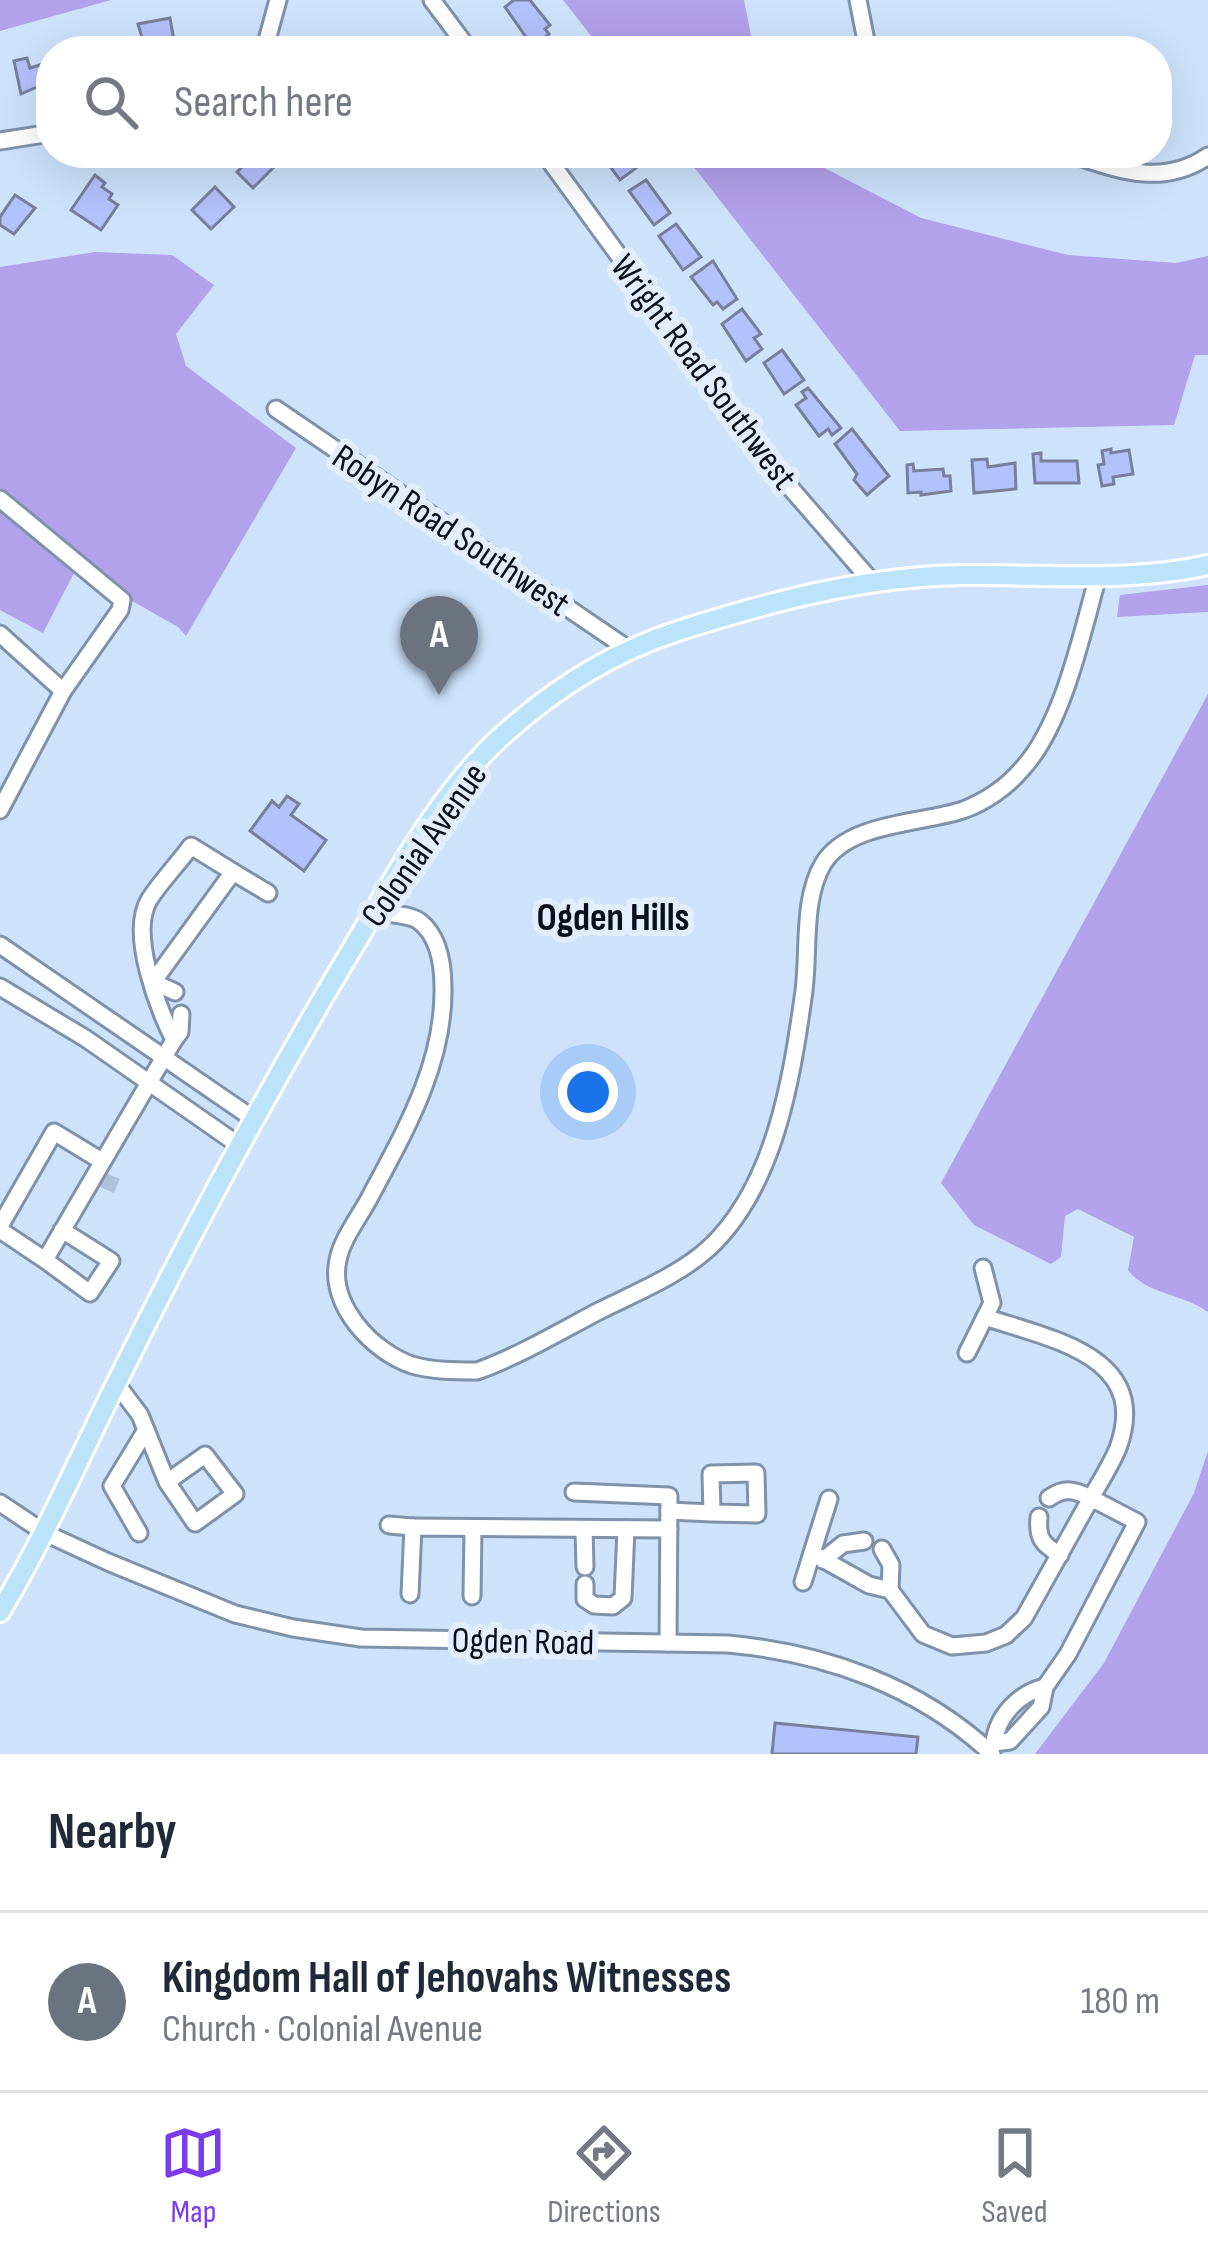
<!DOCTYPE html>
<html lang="en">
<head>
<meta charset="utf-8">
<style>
  :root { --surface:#fff; --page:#f6f6f7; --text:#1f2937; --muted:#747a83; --line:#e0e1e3; --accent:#7c3aed }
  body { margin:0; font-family:"Sofia Sans Condensed",sans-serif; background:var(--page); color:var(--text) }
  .you { position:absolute; left:588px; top:1092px; width:42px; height:42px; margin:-30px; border:9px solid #fff; border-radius:50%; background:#1a73e8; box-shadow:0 0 0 18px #1a73e833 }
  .badge { display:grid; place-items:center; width:78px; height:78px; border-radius:50%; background:var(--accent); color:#fff; font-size:39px; font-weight:700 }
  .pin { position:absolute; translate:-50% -99px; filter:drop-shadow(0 3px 6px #0008) }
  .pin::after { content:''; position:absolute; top:63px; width:42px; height:36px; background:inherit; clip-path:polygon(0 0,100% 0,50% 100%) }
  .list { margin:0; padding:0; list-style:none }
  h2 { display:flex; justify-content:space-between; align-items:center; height:156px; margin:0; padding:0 48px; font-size:51px }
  h2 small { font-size:39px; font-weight:400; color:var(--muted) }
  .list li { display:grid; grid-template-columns:78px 1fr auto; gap:36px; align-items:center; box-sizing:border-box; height:180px; padding:0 48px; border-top:3px solid var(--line) }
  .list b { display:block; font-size:45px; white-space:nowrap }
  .list p { margin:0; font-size:39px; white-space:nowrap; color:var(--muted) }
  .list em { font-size:39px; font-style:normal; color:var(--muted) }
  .icon { flex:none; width:66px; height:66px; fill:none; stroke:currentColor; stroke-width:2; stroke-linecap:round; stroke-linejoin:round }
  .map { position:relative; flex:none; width:1208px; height:1754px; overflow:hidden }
  .search { position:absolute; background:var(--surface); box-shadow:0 12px 48px #0002; left:36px; right:36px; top:36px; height:132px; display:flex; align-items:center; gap:30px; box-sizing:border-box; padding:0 42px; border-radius:48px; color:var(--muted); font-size:45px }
  .sheet { height:336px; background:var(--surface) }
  nav { display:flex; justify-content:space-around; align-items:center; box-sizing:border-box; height:168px; border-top:3px solid var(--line); background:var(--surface); font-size:33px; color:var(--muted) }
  nav a { display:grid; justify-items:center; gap:6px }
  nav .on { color:var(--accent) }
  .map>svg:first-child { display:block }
  .forest { fill:#b2a1eb }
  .building { fill:#b3c1fc; stroke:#787f99; stroke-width:3 }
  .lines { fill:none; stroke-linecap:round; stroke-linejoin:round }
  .minor-tunnel { stroke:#b0c2da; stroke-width:15; stroke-dasharray:15 8; stroke-linecap:butt }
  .minor-casing { stroke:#7f92aa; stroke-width:21 }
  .major-casing { stroke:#fff; stroke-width:24 }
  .minor { stroke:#fff; stroke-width:15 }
  .major { stroke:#bbe3fa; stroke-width:18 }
  .labels { text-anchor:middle; stroke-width:12; stroke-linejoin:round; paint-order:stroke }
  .street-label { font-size:36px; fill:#090f18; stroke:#e2eefe }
  .neighbourhood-label { font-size:39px; font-weight:bold; fill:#090f18; stroke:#e2eefe }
</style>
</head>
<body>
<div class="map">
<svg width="1208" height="1754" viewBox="0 0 1208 1754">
  <rect width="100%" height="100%" fill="#cee2fc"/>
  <!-- forest -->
  <g class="forest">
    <polygon points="0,0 111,0 0,31"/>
    <polygon points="563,0 744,0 754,51 603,51"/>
    <polygon points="683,153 806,153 811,161 921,218 1068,255 1176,263 1208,256 1208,355 1195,355 1174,425 900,431"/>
    <polygon points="95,252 172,255 214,285 176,334 186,366 296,448 186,636 178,627 76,569 43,633 0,610 0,267"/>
    <polygon points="1208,585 1208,612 1117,617 1120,595"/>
    <path d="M1208 694V1312C1182 1293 1147 1295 1128 1270L1134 1237 1078 1209 1065 1216 1061 1257 1051 1264 974 1225 941 1183Z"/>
    <polygon points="1208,1451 1208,1754 1035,1754 1104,1663 1194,1493"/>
  </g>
  <!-- building -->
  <g class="building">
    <polygon points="514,0 530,0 550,25 545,29 549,34 533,47 505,7"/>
    <polygon points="170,18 175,46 146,51 138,24"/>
    <polygon points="27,58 30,68 43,64 48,82 21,94 14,61"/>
    <polygon points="256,153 266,153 277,164 253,188 237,172"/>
    <polygon points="600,153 625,153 636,168 620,180"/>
    <polygon points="95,175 105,183 102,187 112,194 109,199 118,205 101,230 71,210"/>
    <polygon points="646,180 670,213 654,225 629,191"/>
    <polygon points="215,187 234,207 211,229 192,210"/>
    <polygon points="15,195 35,208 14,234 0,225 0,217"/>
    <polygon points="676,224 701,257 683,270 659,236"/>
    <polygon points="713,261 737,299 723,309 717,302 713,305 691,277"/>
    <polygon points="742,309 761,334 754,338 762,349 746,361 722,324"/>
    <polygon points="782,350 804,380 784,394 764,363"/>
    <polygon points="808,388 841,428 832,435 828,429 819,436 796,405 806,398 802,392"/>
    <polygon points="852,429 889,476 867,495 854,480 857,474 835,444"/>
    <polygon points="1111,449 1111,453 1129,450 1133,474 1113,477 1114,484 1102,486 1098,465 1104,464 1102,451"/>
    <polygon points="1041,453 1041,461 1077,461 1079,483 1035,483 1033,454"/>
    <polygon points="987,459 988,467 1015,463 1016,489 974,493 972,460"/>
    <polygon points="913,464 914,471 943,469 944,476 950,476 951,491 921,495 921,492 908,493 907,465"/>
    <polygon points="287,796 299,804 291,815 326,840 304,871 250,831 272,801 279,807"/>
    <polygon points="775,1723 918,1737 916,1754 772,1754"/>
  </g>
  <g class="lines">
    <!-- minor-tunnel -->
    <polyline class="minor-tunnel" points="107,1190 115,1171"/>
    <!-- minor casing -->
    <g class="minor-casing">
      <g id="minor">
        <polyline points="432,0 470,51"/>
        <polyline points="858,0 868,51"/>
        <polyline points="264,51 278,0"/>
        <polyline points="0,141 51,133"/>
        <polyline points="544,153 775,470 873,583"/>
        <path d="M1067 153C1116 169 1161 188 1208 156"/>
        <polyline points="276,409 628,649"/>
        <polyline points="0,499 122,600 120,610 63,691 0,810"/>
        <polyline points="0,634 63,691"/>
        <polyline points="233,872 268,893"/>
        <path d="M374 911C387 914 409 914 419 921 439 936 443 966 443 988 444 1064 406 1129 371 1195 361 1215 342 1238 338 1260 328 1305 373 1352 412 1365 433 1371 455 1371 477 1371 519 1356 559 1332 599 1311 635 1293 678 1276 709 1248 774 1187 791 1083 803 998 810 957 801 901 823 864 848 822 921 824 963 810 985 802 1007 787 1022 769 1063 725 1082 633 1098 576"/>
        <polyline points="0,945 255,1120"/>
        <polyline points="0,987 85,1038 240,1146"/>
        <polyline points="174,1040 180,1032 181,1014"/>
        <polyline points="0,1226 54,1132 100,1160"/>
        <polyline points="0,1230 45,1260"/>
        <path d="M62 1230 111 1261 90 1293 45 1260 174 1040C158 1008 129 934 149 900 161 881 178 864 191 846L233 872 153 982 175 992"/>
        <polyline points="983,1268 992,1303 985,1317"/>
        <path d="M967 1353 985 1317C1049 1339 1152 1355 1118 1448 1111 1465 1100 1482 1091 1498 1075 1490 1065 1487 1049 1498"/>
        <polyline points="116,1383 140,1415 167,1482 195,1523 235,1494 205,1455 167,1482"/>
        <polyline points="574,1492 669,1496 668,1643"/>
        <path d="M0 1503 45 1533 108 1562 235 1614 293 1628 361 1638 728 1644C825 1653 919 1686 992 1754"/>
        <polyline points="669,1511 712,1513 711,1474 756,1473 757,1514 712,1513"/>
        <path d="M1039 1517C1037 1538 1042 1544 1060 1555"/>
        <polyline points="389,1525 413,1527"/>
        <polyline points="584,1529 585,1567"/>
        <polyline points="139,1533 112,1486 146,1430"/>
        <polyline points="882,1549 891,1565 890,1590"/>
        <polyline points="812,1553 829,1499"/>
        <polyline points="823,1560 843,1544 864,1541"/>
        <polyline points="803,1582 812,1553 869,1585 890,1590 923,1634 952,1646 986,1643 1006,1635 1024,1618 1091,1498 1137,1522 1068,1654 1045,1687 1041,1707 1010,1741 994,1743 987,1749"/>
        <polyline points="585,1584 585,1599 594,1605 613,1606 623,1598 626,1529"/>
        <polyline points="410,1594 413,1527 669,1529"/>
        <polyline points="472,1596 473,1529"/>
        <path d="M994 1743C997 1716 1019 1693 1045 1687"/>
      </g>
    </g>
    <!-- major casing -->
    <g class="major-casing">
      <path id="major" d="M0 1612C44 1539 77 1462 115 1386 188 1238 267 1091 352 949 396 875 439 793 503 735 555 688 614 651 681 630 772 601 868 576 964 575 1045 574 1128 583 1208 565"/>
    </g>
    <!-- minor -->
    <use href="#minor" class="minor"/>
    <!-- major -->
    <use href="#major" class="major"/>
  </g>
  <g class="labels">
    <!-- street labels -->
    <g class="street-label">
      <text transform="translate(705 371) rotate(53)" y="13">Wright Road Southwest</text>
      <text transform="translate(452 529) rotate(34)" y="13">Robyn Road Southwest</text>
      <text transform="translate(423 844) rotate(-55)" y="13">Colonial Avenue</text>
      <text transform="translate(523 1640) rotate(1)" y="13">Ogden Road</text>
    </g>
    <!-- neighbourhood labels -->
    <g class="neighbourhood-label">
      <text x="613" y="930">Ogden Hills</text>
    </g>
  </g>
</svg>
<div class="you"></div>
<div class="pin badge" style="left:439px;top:695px;background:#6b7280">A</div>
<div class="search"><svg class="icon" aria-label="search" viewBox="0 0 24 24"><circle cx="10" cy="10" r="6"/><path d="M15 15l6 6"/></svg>Search here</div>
</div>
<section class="sheet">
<h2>Nearby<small></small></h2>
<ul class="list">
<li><span class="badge" style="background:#6b7280">A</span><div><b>Kingdom Hall of Jehovahs Witnesses</b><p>Church · Colonial Avenue</p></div><em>180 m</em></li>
</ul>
</section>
<nav>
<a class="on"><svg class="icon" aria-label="map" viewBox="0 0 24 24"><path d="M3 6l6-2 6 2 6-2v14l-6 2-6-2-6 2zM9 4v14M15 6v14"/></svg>Map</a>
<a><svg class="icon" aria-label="directions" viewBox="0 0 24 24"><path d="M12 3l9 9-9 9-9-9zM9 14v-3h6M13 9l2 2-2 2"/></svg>Directions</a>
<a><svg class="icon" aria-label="saved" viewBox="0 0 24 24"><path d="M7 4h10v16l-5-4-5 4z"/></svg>Saved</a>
</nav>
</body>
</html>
